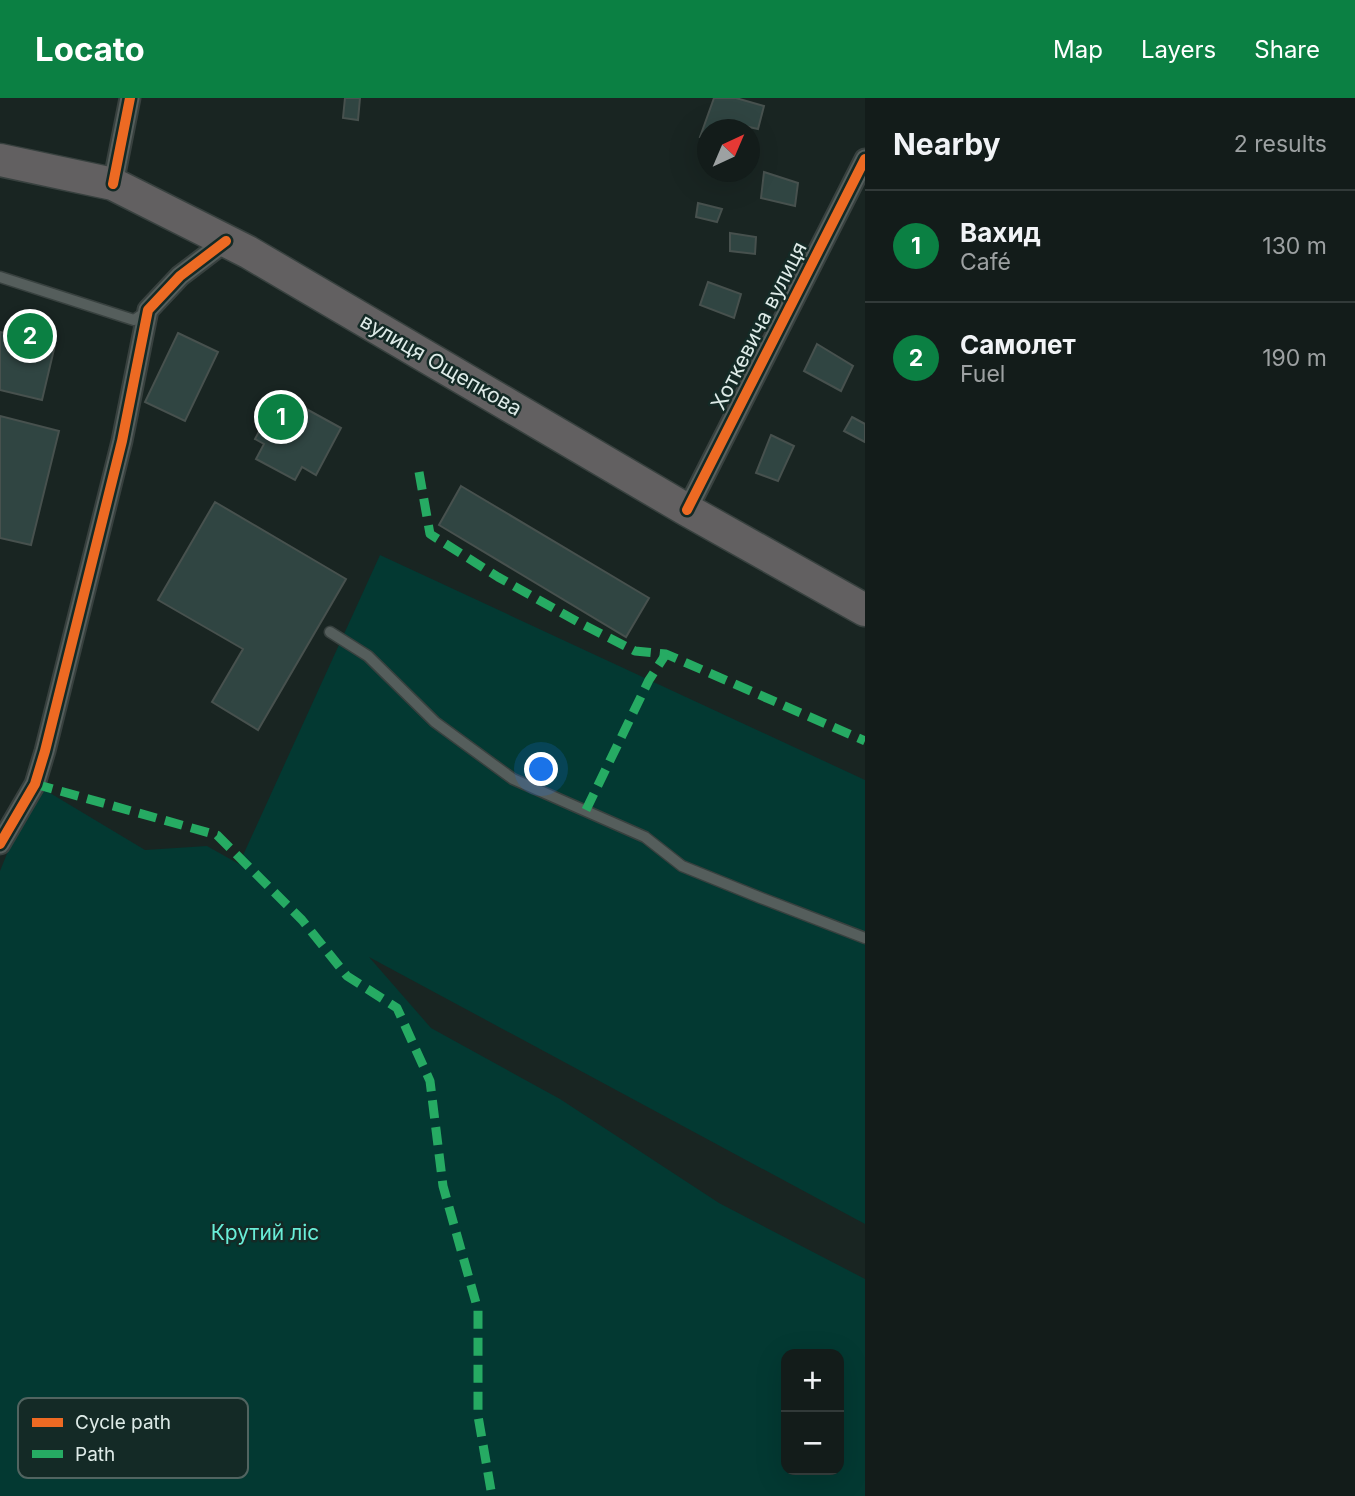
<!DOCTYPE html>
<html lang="en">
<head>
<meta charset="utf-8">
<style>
  :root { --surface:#131c1a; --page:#202927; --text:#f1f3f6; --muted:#9da1a2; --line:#323a39; --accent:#0b8043 }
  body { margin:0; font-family:Inter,sans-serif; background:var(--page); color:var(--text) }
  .controls { position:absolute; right:21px; bottom:21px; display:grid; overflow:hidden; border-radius:14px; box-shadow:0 7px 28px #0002 }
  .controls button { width:63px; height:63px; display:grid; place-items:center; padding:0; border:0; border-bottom:2px solid var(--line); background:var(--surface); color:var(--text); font:35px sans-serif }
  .compass { position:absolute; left:697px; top:21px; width:63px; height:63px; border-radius:50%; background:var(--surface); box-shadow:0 7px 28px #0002; rotate:44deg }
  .you { position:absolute; left:542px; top:672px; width:24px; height:24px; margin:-18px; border:5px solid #fff; border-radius:50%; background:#1a73e8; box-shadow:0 0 0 10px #1a73e833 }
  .badge { display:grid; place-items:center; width:46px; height:46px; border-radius:50%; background:var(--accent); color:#fff; font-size:23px; font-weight:700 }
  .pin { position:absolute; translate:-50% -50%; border:4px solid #fff; box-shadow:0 2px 7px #0006 }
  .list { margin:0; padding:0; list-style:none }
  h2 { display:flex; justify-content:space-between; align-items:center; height:91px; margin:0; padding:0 28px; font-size:30px }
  h2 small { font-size:23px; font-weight:400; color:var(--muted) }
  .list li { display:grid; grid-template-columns:46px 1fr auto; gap:21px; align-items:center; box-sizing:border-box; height:112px; padding:0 28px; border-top:2px solid var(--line) }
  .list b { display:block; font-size:26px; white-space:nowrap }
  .list p { margin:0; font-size:23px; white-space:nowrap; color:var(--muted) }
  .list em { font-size:23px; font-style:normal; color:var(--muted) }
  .map { position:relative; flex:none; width:865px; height:1398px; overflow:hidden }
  header { display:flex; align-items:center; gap:42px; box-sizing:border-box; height:98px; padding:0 35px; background:var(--accent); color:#fff }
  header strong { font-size:33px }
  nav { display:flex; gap:38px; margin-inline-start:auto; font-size:24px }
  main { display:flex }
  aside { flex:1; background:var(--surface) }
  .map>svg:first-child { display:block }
  .green { fill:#033932; fill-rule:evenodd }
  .building { fill:#304542; stroke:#47514e; stroke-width:2 }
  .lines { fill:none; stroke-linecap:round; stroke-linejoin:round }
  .service-casing { stroke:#38413f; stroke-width:13 }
  .minor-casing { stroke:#38413f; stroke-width:23 }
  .trunk-casing { stroke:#38413f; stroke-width:35 }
  .service { stroke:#555e5c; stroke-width:10 }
  .minor { stroke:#555e5c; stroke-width:19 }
  .trunk { stroke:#626061; stroke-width:32 }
  .quiet { stroke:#26ab63; stroke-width:9; stroke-dasharray:18 9; stroke-linecap:butt }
  .cycleway-casing { stroke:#142a26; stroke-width:15 }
  .cycleway { stroke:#ed6a23; stroke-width:10 }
  .labels { text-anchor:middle; stroke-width:5; stroke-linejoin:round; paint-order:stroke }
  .street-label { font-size:21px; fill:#deebe8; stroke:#142a26 }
  .park-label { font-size:21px; fill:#69eed8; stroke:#142a26 }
  .key { fill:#142a26; stroke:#516460; stroke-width:2 }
  .key-label { font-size:19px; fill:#deebe8 }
</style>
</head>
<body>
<header>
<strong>Locato</strong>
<nav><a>Map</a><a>Layers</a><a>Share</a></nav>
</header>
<main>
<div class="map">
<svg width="865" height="1398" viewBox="0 0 865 1398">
  <rect width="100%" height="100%" fill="#192522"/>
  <!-- green -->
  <path class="green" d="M380 457 865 682V1126L369 859 431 930 560 1001 719 1105 865 1181V1398H0V773L35 686 145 752 207 748 239 766ZM786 1256H839V1372H786Z"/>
  <!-- building -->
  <g class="building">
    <polygon points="345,0 360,0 358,22 343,20"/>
    <polygon points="714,0 736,0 764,8 758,31 749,29 748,32 708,32 708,41 700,39"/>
    <polygon points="764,74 798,85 795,108 761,100"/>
    <polygon points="698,105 722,111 717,124 696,119"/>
    <polygon points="730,135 756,139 755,156 730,153"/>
    <polygon points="708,184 741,196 734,220 700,207"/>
    <polygon points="0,234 55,247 42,302 0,292"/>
    <polygon points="178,235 218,254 185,323 145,304"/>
    <polygon points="817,246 853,268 841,293 804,273"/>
    <polygon points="279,296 341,330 316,377 302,369 295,382 256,361 264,346 255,341"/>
    <polygon points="0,318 59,333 31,447 0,440"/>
    <polygon points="852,319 865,326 865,344 844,333"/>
    <polygon points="771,337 794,348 778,383 756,375"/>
    <polygon points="461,388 649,500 626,539 439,427"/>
    <polygon points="215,404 346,481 258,632 212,604 243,551 158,502"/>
  </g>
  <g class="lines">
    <!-- service casing -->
    <g class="service-casing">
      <g id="service">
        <polyline points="0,179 134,222 147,213"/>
        <polyline points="330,534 368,558 435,624 513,681 645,739 682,768 761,800 865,840"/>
      </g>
    </g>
    <!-- minor casing -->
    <g class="minor-casing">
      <g id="minor">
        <polyline points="113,86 130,0"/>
        <polyline points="687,412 865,61"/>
        <polyline points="0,746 35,686 45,653 122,343 148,212 180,178 226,143"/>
      </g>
    </g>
    <!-- trunk casing -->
    <g class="trunk-casing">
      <polyline id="trunk" points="0,62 113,86 248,154 687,412 865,512"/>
    </g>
    <!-- service -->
    <use href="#service" class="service"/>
    <!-- minor -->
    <use href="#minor" class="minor"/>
    <!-- trunk -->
    <use href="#trunk" class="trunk"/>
    <!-- quiet -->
    <g class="quiet">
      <polyline points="419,374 430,436 498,479 578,524 635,553 666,556 865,643"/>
      <polyline points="35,686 217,737 302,822 347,878 397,910 430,983 443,1088 478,1212 478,1318 492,1398"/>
      <polyline points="586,712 649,582 666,556"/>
    </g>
    <!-- cycleway casing -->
    <g class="cycleway-casing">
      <g id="cycleway">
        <polyline points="113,86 130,0"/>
        <polyline points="687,412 865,61"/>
        <polyline points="0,746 35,686 45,653 122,343 148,212 180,178 226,143"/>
      </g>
    </g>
    <!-- cycleway -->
    <use href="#cycleway" class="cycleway"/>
  </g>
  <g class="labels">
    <!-- street labels -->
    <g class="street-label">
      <text transform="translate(759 228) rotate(-63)" y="7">Хоткевича вулиця</text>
      <text transform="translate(441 267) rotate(30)" y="7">вулиця Ощепкова</text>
    </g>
    <!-- park labels -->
    <g class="park-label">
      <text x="265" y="1142">Крутий ліс</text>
    </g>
  </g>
  <!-- legend -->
  <rect x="18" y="1300" width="230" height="80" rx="10" class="key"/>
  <rect x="32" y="1320" width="31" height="9" fill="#ed6a23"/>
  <rect x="32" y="1352" width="31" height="8" fill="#26ab63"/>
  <g class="key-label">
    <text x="75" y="1331">Cycle path</text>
    <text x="75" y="1363">Path</text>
  </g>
</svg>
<div class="controls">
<button>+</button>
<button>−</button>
</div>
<svg class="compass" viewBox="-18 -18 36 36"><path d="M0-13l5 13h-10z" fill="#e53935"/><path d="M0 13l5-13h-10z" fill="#9da1a2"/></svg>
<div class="you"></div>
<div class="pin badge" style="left:281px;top:319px">1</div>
<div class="pin badge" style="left:30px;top:238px">2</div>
</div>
<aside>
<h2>Nearby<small>2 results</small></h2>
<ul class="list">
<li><span class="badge">1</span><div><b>Вахид</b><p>Café</p></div><em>130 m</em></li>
<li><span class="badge">2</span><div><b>Самолет</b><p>Fuel</p></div><em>190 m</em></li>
</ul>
</aside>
</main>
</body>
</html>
